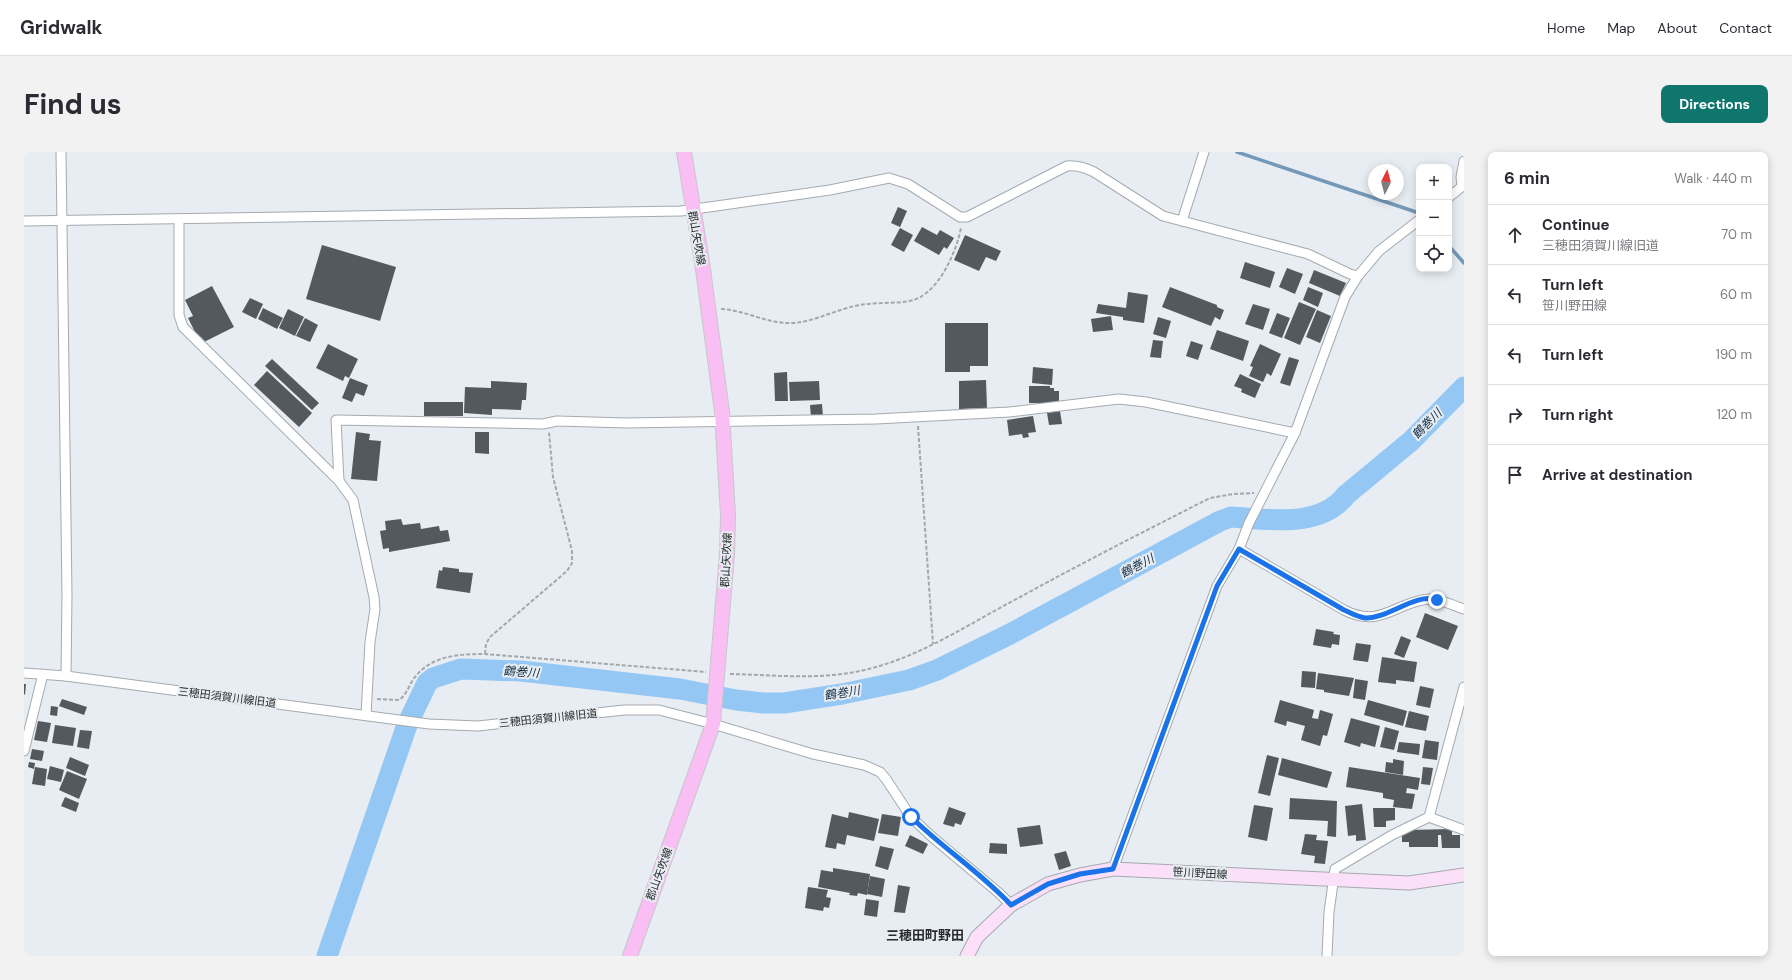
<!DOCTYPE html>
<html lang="en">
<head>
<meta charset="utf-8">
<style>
  :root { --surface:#fff; --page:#f2f2f3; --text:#2b2b33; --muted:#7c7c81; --line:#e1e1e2; --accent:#0f766e }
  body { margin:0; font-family:"DM Sans","Noto Sans JP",sans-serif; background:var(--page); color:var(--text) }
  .controls { position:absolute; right:12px; top:12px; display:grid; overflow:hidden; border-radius:8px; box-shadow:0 2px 10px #0003 }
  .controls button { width:36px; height:36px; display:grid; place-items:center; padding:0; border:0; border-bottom:1px solid var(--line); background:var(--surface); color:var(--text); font:20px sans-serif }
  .compass { position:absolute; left:1344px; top:12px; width:36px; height:36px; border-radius:50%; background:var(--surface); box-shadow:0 2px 10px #0003; rotate:6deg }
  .stop { position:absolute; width:12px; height:12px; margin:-9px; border:3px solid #1a73e8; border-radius:50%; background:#fff }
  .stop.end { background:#1a73e8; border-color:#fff; box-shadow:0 1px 4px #0008 }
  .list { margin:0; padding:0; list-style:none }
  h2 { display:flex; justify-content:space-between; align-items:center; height:52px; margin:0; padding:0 16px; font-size:17px }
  h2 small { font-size:13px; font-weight:400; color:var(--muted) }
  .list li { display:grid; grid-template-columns:26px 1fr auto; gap:12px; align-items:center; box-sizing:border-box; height:60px; padding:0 16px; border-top:1px solid var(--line) }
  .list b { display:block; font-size:15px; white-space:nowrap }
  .list p { margin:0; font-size:13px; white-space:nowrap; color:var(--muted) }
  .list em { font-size:13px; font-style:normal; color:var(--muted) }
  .icon { flex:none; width:22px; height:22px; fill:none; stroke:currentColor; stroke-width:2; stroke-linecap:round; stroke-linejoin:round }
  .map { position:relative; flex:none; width:1440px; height:804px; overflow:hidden; border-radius:8px }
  header { display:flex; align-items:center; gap:24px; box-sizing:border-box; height:56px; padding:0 20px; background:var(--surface); border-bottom:1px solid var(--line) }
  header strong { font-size:19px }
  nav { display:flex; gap:22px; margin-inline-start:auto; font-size:14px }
  .intro { display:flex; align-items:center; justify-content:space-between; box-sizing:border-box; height:96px; padding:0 24px }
  h1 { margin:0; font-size:28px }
  .button { padding:10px 18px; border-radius:8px; background:var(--accent); color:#fff; font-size:14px; font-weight:700 }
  main { display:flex; gap:24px; padding:0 24px }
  aside { flex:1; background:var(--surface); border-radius:8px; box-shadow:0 2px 10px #0003 }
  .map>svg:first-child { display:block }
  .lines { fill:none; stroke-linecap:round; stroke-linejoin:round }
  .stream { stroke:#7498b8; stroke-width:3.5 }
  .river { stroke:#94c7f4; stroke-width:21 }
  .building { fill:#54595d }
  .street-casing { stroke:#a5aaaf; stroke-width:11 }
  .secondary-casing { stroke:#a5aaaf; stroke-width:15 }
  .primary-casing { stroke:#c7c8c8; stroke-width:16 }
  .path { stroke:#a4a8ac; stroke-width:2; stroke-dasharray:4 2; stroke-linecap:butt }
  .street { stroke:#fff; stroke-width:9 }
  .secondary { stroke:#fcdff9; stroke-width:13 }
  .primary { stroke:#f9bef4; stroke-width:14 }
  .route { stroke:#1a73e8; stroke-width:5 }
  .labels { text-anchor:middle; stroke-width:4; stroke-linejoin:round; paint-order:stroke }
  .street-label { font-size:11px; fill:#292b2d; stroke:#e7edf2 }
  .water-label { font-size:12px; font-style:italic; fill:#122e45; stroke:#e7edf2 }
  .quarter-label { font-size:13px; font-weight:bold; fill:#292b2d; stroke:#e7edf2 }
</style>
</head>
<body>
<header>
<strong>Gridwalk</strong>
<nav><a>Home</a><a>Map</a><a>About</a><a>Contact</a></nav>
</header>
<div class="intro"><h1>Find us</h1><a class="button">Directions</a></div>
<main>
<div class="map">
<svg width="1440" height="804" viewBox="0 0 1440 804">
  <rect width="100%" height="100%" fill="#e7edf2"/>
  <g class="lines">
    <!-- stream -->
    <g class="stream">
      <polyline points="1213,0 1395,61"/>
      <polyline points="1425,94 1440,111"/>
    </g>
    <!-- river -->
    <path class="river" d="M303 804 383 573 403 531 409 526 437 517 497 519 656 537 712 548 740 551H760L818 542 885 528 913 518 986 482 1196 369 1207 365C1244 367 1296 377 1322 343L1387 289 1440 235"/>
  </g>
  <!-- building -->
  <g class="building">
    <polygon points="874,55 883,59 876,75 867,71"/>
    <polygon points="898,75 913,83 916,78 930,86 923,97 920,95 915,103 890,89"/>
    <polygon points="876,76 889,83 880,100 867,93"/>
    <polygon points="941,83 977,99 972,109 962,105 955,119 930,108"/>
    <polygon points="298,93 372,115 356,169 282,147"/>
    <polygon points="1221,110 1251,120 1246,136 1216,126"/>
    <polygon points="1263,116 1279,122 1271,142 1255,135"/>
    <polygon points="1290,118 1322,131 1316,144 1285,131"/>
    <polygon points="188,134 210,175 180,190 177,185 174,186 164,166 169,164 161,148"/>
    <polygon points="1146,135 1193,153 1193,155 1200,158 1196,168 1191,165 1187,174 1138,155"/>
    <polygon points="1284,135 1299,141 1294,155 1279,148"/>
    <polygon points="1104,140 1124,143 1120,171 1099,168 1099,165 1072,161 1074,152 1102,156"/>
    <polygon points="226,146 239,152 232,167 218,160"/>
    <polygon points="1275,150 1292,157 1276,193 1260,186"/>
    <polygon points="1229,152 1246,157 1239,178 1221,172"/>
    <polygon points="239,156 259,166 253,177 234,167"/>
    <polygon points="264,157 280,165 271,184 255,176"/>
    <polygon points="1293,158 1307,164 1296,191 1282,185"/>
    <polygon points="1253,161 1266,166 1258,186 1245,181"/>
    <polygon points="1087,164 1089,178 1069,180 1067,167"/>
    <polygon points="1134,165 1147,169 1142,186 1129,182"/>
    <polygon points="281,166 294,173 286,190 272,184"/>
    <polygon points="921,171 964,171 964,214 946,214 946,220 921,220"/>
    <polygon points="1193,178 1225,189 1219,209 1186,197"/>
    <polygon points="1129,188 1139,189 1137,206 1126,205"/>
    <polygon points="1167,189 1179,193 1174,208 1162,204"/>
    <polygon points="304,192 334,207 325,226 321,224 319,229 292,216"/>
    <polygon points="1236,192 1257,202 1247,224 1243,221 1239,230 1225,224 1229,215 1226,214"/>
    <polygon points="1265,205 1275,208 1266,234 1256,231"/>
    <polygon points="248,207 295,251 288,258 241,214"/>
    <polygon points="1009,215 1029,217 1028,233 1008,231"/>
    <polygon points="243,219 288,261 275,275 230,233"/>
    <polygon points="763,220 764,249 751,249 750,221"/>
    <polygon points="1216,222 1237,232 1231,246 1217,240 1218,237 1210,234"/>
    <polygon points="326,226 344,233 340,244 332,241 328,250 318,246"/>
    <polygon points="962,228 963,256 935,257 935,229"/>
    <polygon points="467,229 503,231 502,248 498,248 497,258 468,257 468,263 440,261 441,235 467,236"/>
    <polygon points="795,229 796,248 766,249 765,230"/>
    <polygon points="1005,234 1026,234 1026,236 1030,236 1030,239 1035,239 1035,251 1005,251"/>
    <rect x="400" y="250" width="39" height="14"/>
    <polygon points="798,252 799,265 787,266 786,253"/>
    <polygon points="1036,259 1038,272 1025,273 1023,261"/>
    <polygon points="1009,264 1012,280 1004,281 1005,285 999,286 998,282 985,284 983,268"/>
    <polygon points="332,280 346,282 345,288 357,289 353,329 327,327"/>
    <polygon points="451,280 465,280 465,302 451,301"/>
    <polygon points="377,367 379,373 396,371 397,377 415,374 416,379 424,378 426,389 365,400 365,396 359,397 356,379 362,378 361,369"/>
    <polygon points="419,415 435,417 435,420 449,421 446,441 412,436 415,418 418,419"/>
    <polygon points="1401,461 1434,474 1424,498 1392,485"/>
    <polygon points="1292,477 1310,480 1309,482 1316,483 1315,493 1308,492 1307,496 1289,493"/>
    <polygon points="1377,484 1387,488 1380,506 1370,502"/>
    <polygon points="1332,491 1347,493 1344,510 1329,508"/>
    <polygon points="1358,505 1393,510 1390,530 1372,528 1372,532 1354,530"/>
    <polygon points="1278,519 1292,520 1291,536 1277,535"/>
    <polygon points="1294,521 1330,526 1325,544 1300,540 1300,538 1292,537"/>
    <polygon points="1331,527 1344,529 1341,548 1329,546"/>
    <polygon points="0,532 2,532 1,543 0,542"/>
    <polygon points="1396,534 1410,537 1406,556 1392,553"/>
    <polygon points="38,547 63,555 60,563 35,554"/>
    <polygon points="1256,548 1290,558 1288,566 1294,567 1296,558 1309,562 1303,584 1299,583 1296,594 1277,588 1281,574 1263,569 1262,574 1250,570"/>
    <polygon points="1344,548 1383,559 1379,574 1340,563"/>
    <polygon points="27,554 34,555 33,564 26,563"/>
    <polygon points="1385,559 1405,564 1402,579 1381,575"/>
    <polygon points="1327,566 1356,574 1351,595 1337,591 1336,595 1320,590"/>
    <polygon points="14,569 27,571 23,590 10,588"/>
    <polygon points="31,573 52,576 49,594 28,591"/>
    <polygon points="1361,575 1375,579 1370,598 1356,595"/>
    <polygon points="56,578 68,579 65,597 53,595"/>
    <polygon points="1401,588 1415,590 1413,608 1398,606"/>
    <polygon points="1375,590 1396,592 1395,603 1373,600"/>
    <polygon points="8,597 20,599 18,609 6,607"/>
    <polygon points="1243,603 1255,606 1246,644 1234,641"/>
    <polygon points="46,605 65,613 61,624 42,616"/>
    <polygon points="1258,606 1308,620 1303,636 1254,623"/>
    <polygon points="1369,607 1380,609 1379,623 1361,620 1362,610 1369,611"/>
    <polygon points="5,610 11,611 10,617 4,615"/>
    <polygon points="26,614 40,618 37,630 23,627"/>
    <polygon points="11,615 23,617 21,634 8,632"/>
    <polygon points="1325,615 1396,626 1394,638 1383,636 1382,641 1391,642 1388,657 1369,655 1370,648 1359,646 1359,641 1322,635"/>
    <polygon points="1399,615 1409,616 1406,633 1397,632"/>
    <polygon points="43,619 63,627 55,647 35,638"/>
    <polygon points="41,645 55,651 52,660 37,654"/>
    <polygon points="1266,646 1313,649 1312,685 1303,684 1304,669 1265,667"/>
    <polygon points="1338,652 1342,688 1332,689 1332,683 1324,684 1321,654"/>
    <polygon points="1230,653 1249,656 1243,689 1224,685"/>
    <polygon points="925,655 942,661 937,673 931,671 930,675 919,672"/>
    <polygon points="1349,656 1371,656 1371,668 1362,669 1362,675 1350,675"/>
    <polygon points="825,660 855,667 850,689 823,683 821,693 813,691 812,697 801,695 808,662 824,666"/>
    <polygon points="858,662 877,665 874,684 854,681"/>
    <polygon points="1016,673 1019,692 996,695 993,676"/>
    <polygon points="1428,677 1428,683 1436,683 1436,696 1418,696 1417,683 1414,683 1414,695 1385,695 1385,690 1378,690 1378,682 1383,682 1383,678"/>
    <polygon points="1281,682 1293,683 1292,688 1304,689 1301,712 1290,711 1291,704 1277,702"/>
    <polygon points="886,683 904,692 899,702 881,694"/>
    <polygon points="966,691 983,692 983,702 965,701"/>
    <polygon points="856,694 870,697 864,718 851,714"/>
    <polygon points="1042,699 1047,714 1035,718 1030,702"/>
    <polygon points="809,716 846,722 843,743 834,741 833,744 825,743 826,741 794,735 797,718 809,720"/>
    <polygon points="846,724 861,727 858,745 843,742"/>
    <polygon points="874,733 886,735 881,761 870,760"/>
    <polygon points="784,735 804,738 802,745 807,746 805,756 800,755 799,759 781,756"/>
    <polygon points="842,747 855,749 853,765 840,763"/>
  </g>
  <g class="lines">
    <!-- street casing -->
    <g class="street-casing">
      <g id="street">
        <polyline points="37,0 43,443 42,524"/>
        <polyline points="1438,34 1437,25 1440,9"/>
        <polyline points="1425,45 1440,33"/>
        <polyline points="155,67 155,163 159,175 315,329 329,348 350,445 351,457 346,490 342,563"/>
        <path d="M0 69 657 59 806 38 865 26 884 32 936 65H943L1043 14C1053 13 1060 15 1070 20L1139 64 1284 102 1326 122 1334 124"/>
        <polyline points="1158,69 1180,0"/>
        <polyline points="315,329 312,268 519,272 533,269 603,271 852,267 985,260 1095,247 1122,250 1271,281"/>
        <path d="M1215 397 1320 458C1357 477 1371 450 1405 447 1415 446 1430 454 1440 457"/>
        <polyline points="0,521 42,524 405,572 454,574 600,558 635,558 689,572 789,602 840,613 856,620 862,627 887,665 907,684 975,741 987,753"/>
        <polyline points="0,599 19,522"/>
        <polyline points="1405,665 1440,535"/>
        <polyline points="1089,717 1193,434 1215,397 1225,371 1271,281 1321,145 1334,124 1355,99 1395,68"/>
        <polyline points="1303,804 1305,760 1311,717 1368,683 1405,665 1440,678"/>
      </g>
    </g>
    <!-- secondary casing -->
    <g class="secondary-casing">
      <polyline id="secondary" points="943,804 953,785 987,753 1024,732 1056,723 1089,717 1385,731 1440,723"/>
    </g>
    <!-- primary casing -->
    <g class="primary-casing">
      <polyline id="primary" points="606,804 689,572 703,402 704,363 698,260 678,110 660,0"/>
    </g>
    <!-- path -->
    <g class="path">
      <path d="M697 157C720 158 742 171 765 171 786 172 815 156 836 153 852 150 869 152 885 149 913 145 932 101 937 76"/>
      <polyline points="894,274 909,492"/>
      <polyline points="461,502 462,492 466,485 543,419 548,411 548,399 529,325 525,280"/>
      <path d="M706 522C749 523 794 528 836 519 894 507 946 471 998 444 1060 410 1123 378 1186 346L1209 342 1230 341"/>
      <path d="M353 547 375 548C383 543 385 532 391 525 408 503 436 502 461 502L682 520"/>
    </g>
    <!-- street -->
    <use href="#street" class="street"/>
    <!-- secondary -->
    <use href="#secondary" class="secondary"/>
    <!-- primary -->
    <use href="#primary" class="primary"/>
  </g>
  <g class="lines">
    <!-- route -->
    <path class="route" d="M887 665C919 696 957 721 987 753L1024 732 1056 722 1089 717 1193 434 1215 397 1320 458C1327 461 1333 465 1341 466 1364 467 1392 440 1413 448"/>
  </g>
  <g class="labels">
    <!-- street labels -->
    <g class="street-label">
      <text transform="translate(673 86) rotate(80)" y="4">郡山矢吹線</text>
      <text transform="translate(702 408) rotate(-87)" y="4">郡山矢吹線</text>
      <text transform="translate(203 545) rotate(7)" y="4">三穂田須賀川線旧道</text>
      <text transform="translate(524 566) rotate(-6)" y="4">三穂田須賀川線旧道</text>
      <text transform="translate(1176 721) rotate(3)" y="4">笹川野田線</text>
      <text transform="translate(635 722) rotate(-70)" y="4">郡山矢吹線</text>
    </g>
    <!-- water labels -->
    <g class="water-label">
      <text transform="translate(1403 272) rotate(-45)" y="4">鶴巻川</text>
      <text transform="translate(1113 414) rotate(-28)" y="4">鶴巻川</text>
      <text transform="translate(497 520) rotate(4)" y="4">鶴巻川</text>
      <text transform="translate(818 541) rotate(-9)" y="4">鶴巻川</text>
    </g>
    <!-- quarter labels -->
    <g class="quarter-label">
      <text x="901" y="788">三穂田町野田</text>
    </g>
  </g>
</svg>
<div class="controls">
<button>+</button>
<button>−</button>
<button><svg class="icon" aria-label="locate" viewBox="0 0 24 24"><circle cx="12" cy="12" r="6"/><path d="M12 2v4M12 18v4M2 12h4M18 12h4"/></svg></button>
</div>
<svg class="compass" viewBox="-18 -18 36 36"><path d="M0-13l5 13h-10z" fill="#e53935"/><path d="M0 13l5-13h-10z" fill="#7c7c81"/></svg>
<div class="stop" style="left:887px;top:665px"></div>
<div class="stop end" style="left:1413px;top:448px"></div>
</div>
<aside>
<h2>6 min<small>Walk · 440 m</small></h2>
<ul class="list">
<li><svg class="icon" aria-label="ahead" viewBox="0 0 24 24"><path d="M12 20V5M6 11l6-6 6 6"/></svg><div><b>Continue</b><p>三穂田須賀川線旧道</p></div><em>70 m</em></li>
<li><svg class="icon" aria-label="left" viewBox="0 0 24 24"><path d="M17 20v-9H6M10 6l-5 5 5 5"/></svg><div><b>Turn left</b><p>笹川野田線</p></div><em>60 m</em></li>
<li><svg class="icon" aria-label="left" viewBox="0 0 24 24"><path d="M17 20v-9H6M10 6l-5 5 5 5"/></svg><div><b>Turn left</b></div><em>190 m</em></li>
<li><svg class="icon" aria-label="right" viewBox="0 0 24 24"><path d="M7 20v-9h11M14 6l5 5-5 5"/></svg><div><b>Turn right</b></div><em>120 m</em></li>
<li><svg class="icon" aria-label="arrive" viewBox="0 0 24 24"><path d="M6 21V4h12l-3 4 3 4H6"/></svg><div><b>Arrive at destination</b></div></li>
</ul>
</aside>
</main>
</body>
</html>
